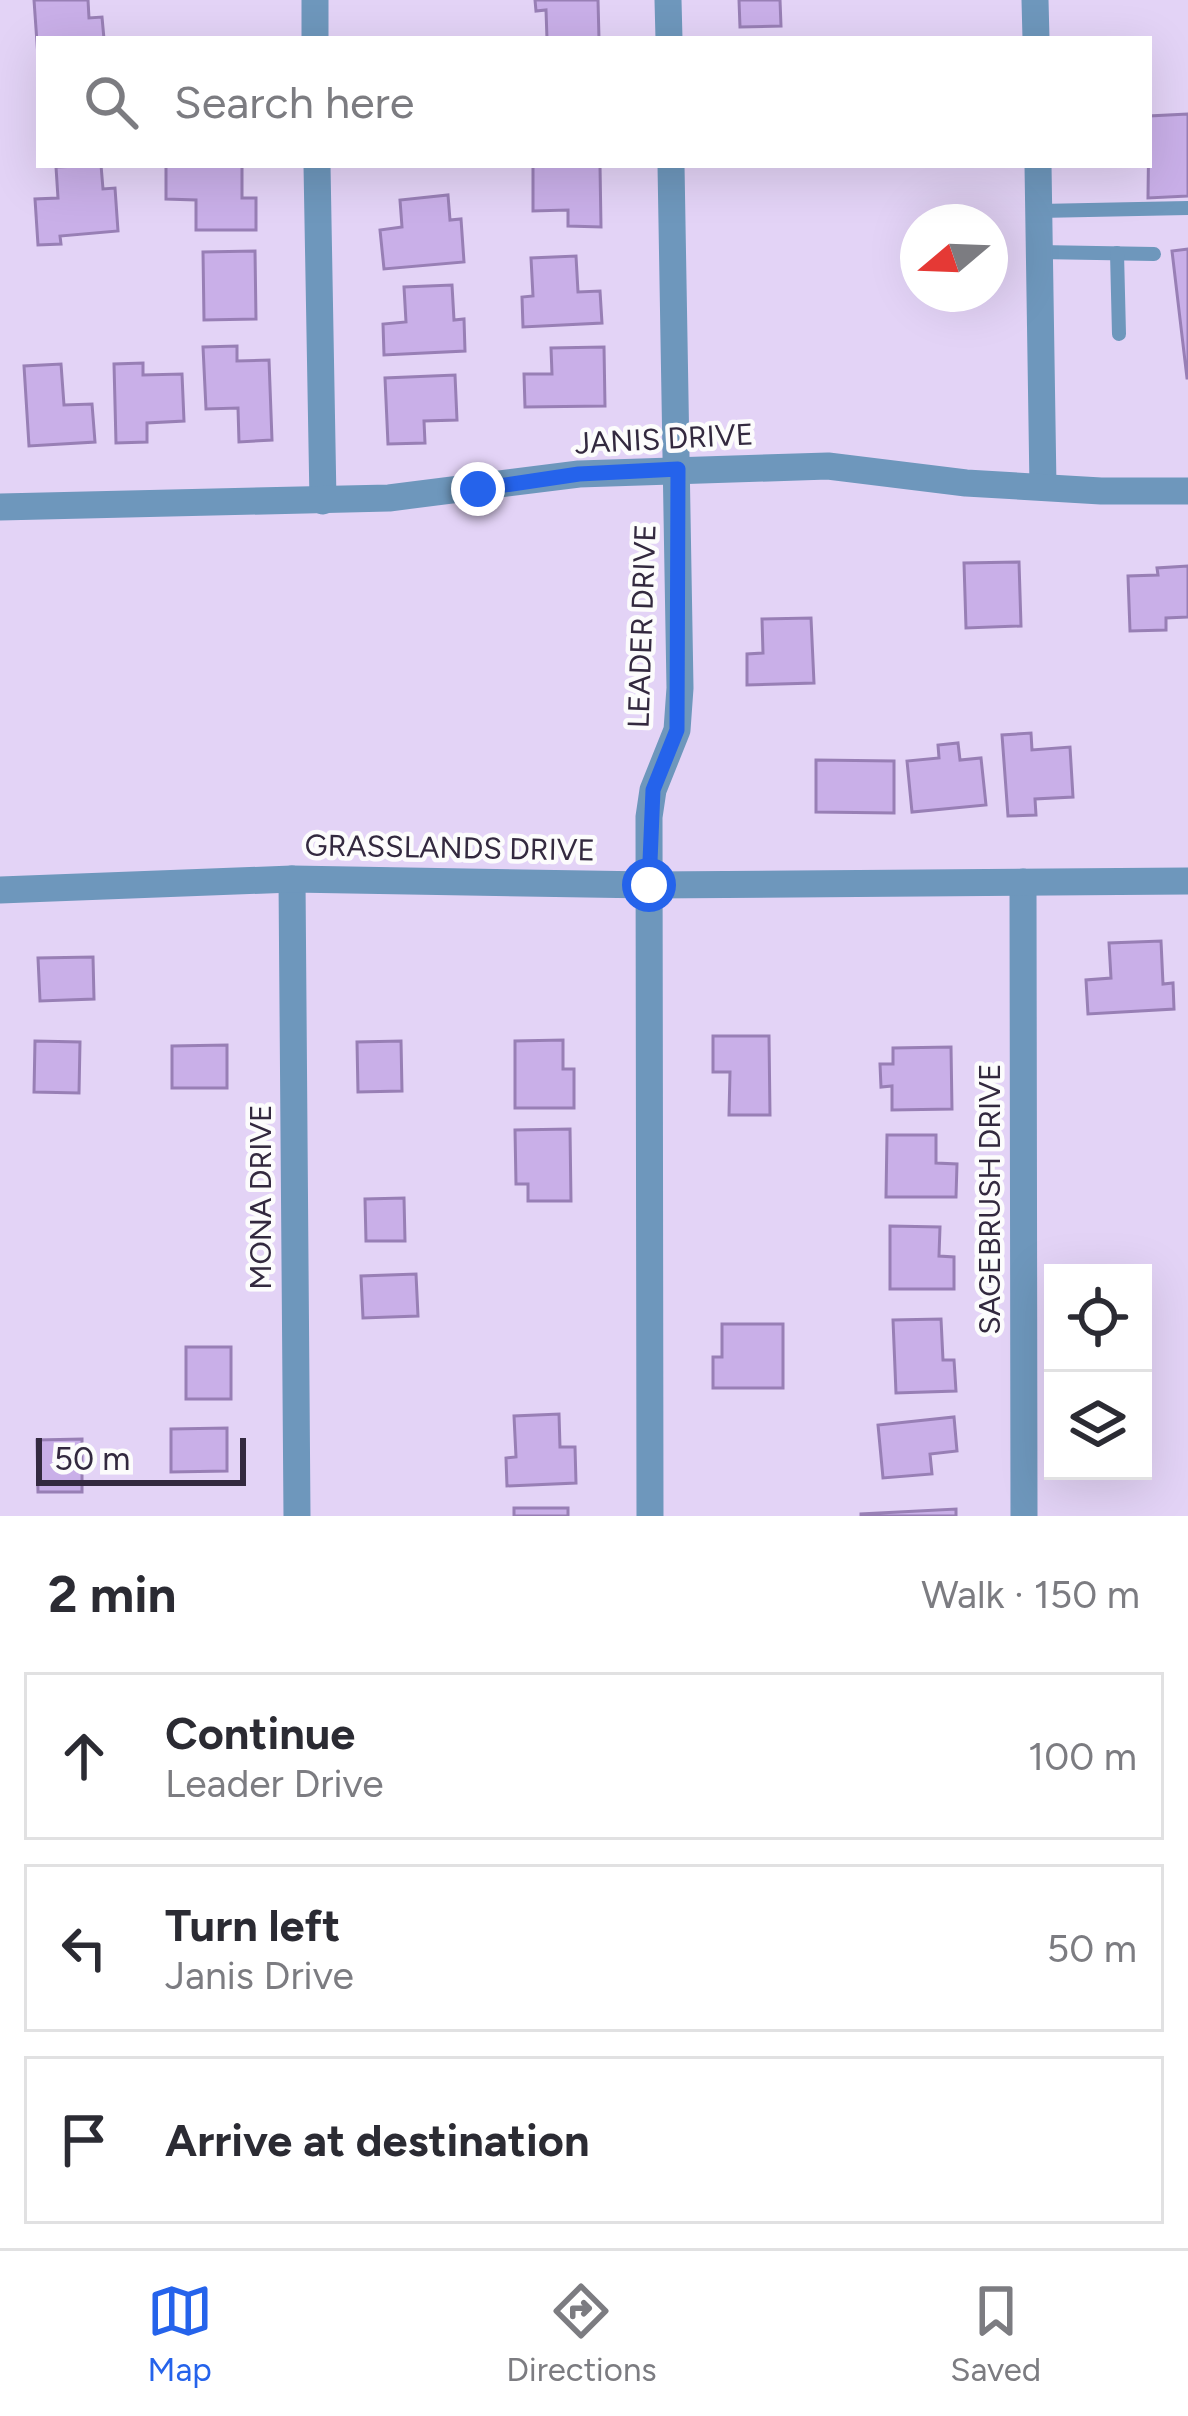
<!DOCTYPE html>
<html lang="en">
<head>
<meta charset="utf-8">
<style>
  :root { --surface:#fff; --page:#f7f7f7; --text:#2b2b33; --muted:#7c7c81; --line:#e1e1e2; --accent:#2563eb }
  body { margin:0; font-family:Figtree,sans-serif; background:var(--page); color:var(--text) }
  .controls { position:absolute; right:36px; bottom:36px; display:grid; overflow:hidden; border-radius:0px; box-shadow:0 12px 48px #0002 }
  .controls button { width:108px; height:108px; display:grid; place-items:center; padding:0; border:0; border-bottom:3px solid var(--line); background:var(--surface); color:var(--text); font:60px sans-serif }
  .compass { position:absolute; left:900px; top:204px; width:108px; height:108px; border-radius:50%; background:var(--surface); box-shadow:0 12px 48px #0002; rotate:251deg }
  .scale { position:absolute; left:36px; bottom:30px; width:210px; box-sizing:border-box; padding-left:12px; border:6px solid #33293f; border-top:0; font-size:33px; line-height:42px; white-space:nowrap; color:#33293f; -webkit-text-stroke:9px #fcfcfc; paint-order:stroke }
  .stop { position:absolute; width:36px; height:36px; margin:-27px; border:9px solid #2563eb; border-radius:50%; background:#fff }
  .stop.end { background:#2563eb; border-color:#fff; box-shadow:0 3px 12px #0008 }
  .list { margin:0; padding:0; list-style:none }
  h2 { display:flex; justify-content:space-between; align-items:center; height:156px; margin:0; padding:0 48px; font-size:51px }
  h2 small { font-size:39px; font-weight:400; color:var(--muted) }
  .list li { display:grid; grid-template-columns:78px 1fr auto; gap:36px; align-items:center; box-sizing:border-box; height:168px; margin:0 24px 24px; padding:0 24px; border:3px solid var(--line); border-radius:0px }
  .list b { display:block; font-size:45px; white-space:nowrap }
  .list p { margin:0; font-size:39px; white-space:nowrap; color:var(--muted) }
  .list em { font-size:39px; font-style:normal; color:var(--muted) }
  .icon { flex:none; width:66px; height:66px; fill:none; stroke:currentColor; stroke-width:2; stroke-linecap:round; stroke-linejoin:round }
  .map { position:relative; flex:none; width:1188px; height:1516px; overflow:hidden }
  .search { position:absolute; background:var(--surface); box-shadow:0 12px 48px #0002; left:36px; right:36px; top:36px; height:132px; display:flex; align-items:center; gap:30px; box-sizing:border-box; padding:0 42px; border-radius:0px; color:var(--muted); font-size:45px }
  .sheet { height:732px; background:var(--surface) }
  nav { display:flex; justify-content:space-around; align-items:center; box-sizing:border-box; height:168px; border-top:3px solid var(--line); background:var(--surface); font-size:33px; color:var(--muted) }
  nav a { display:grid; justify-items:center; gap:6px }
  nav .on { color:var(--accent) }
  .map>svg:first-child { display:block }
  .building { fill:#c9afe8; stroke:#987fb5; stroke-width:3 }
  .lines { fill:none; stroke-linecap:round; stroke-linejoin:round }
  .service { stroke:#6e97bc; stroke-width:14 }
  .minor { stroke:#6e97bc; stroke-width:27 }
  .route { stroke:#2563eb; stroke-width:15 }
  .labels { text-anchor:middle; stroke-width:9; stroke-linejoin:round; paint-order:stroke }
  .street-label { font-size:30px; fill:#33293f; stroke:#fcfcfc }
</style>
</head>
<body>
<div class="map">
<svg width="1188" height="1516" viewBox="0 0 1188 1516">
  <rect width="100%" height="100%" fill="#e3d3f6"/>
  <!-- building -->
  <g class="building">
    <polygon points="34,0 88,0 89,18 102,17 104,39 39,39 38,57"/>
    <polygon points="535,0 598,0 599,39 547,39 546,10 536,11"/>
    <polygon points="739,0 780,0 781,26 740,27"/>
    <polygon points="1188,114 1188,196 1148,198 1149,116"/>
    <polygon points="101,165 103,189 115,188 118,231 60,236 61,244 38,245 35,199 58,198 56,167"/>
    <polygon points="166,165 242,165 242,198 256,198 256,230 196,230 196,200 166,199"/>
    <polygon points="533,166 600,166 601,227 568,226 568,210 533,211"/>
    <polygon points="448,195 450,220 461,219 464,262 384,269 380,230 402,227 400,200"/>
    <polygon points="1188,249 1188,378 1187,378 1172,251"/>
    <polygon points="255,251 256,319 204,320 203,252"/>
    <polygon points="576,256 578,292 600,291 602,323 523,327 522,297 533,296 531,258"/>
    <polygon points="452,285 454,320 464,319 465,351 384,355 383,324 406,322 404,287"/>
    <polygon points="237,346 237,361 269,360 272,440 239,442 238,408 206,409 203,347"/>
    <polygon points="604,347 605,406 525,407 524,374 552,374 551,348"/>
    <polygon points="143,363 143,375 182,374 184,421 147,423 147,442 116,443 114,364"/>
    <polygon points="61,364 64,405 92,404 95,442 29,446 24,366"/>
    <polygon points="455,375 457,420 424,421 425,443 388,444 385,378"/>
    <polygon points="1019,562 1021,626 966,628 964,563"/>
    <polygon points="1188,566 1188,617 1166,618 1166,630 1130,631 1128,576 1158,575 1157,568"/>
    <polygon points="811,618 814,683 747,685 747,654 763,653 762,619"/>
    <polygon points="1031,733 1032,750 1070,747 1073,797 1035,799 1036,815 1008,816 1002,735"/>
    <polygon points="958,743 960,760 981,758 986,805 912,812 907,761 939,758 938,745"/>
    <polygon points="816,760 894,761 894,813 816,812"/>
    <polygon points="1161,941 1163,984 1173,983 1174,1009 1088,1014 1086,980 1111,978 1109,943"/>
    <polygon points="93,957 94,999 40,1001 38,958"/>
    <polygon points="713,1036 769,1036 770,1115 729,1115 730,1072 713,1072"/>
    <polygon points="563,1040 563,1069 574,1069 574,1108 515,1108 515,1041"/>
    <polygon points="35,1041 80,1042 79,1093 34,1092"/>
    <polygon points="401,1041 402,1091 358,1092 357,1042"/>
    <polygon points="227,1045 227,1088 172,1088 172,1046"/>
    <polygon points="951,1047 952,1109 892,1110 892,1086 881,1087 880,1064 893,1064 893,1048"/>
    <polygon points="570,1129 571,1201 528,1201 528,1184 516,1184 515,1130"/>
    <polygon points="887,1135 936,1135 936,1163 957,1164 956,1197 886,1197"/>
    <polygon points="404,1198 405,1241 366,1241 365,1199"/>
    <polygon points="890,1226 940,1227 939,1256 954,1257 954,1289 890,1289"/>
    <polygon points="416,1274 418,1316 363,1318 361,1276"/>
    <polygon points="941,1319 943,1360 954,1360 956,1391 896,1393 893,1320"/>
    <polygon points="722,1324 783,1324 783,1388 713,1388 713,1357 722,1357"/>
    <rect x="186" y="1347" width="45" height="52"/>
    <polygon points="559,1414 560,1447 575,1447 576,1483 507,1486 506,1458 516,1457 514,1416"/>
    <polygon points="954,1417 957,1451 930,1454 932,1474 883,1478 878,1425"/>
    <polygon points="227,1428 227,1471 171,1472 171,1429"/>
    <polygon points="82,1439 82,1492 38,1492 37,1440"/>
    <rect x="514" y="1508" width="54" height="8"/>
    <polygon points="956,1509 956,1516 861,1516 861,1514"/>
  </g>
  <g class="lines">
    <!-- service -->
    <g class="service">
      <polyline points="1039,211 1188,208"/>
      <polyline points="1039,252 1154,254"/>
      <polyline points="1117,253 1119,334"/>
    </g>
    <!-- minor -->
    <g class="minor">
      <polyline points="315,0 315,39"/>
      <polyline points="668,0 669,39"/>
      <polyline points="1035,0 1036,39"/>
      <polyline points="317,165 323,501"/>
      <polyline points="1038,165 1043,487"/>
      <polyline points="0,507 389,498 579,474 828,466 966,483 1101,491 1188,491"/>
      <polyline points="292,879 297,1516"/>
      <polyline points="1023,882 1024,1516"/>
      <polyline points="0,890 292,879 649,885 1188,881"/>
      <polyline points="650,1516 649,817 653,790 677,730 680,688 671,165"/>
    </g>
  </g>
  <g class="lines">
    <!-- route -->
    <polyline class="route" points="478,489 579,474 678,469 677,730 653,790 649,885"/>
  </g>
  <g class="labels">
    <!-- street labels -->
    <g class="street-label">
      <text transform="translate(664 439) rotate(-3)" y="10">JANIS DRIVE</text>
      <text transform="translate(642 626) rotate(-88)" y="10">LEADER DRIVE</text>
      <text transform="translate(450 848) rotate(1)" y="10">GRASSLANDS DRIVE</text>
      <text transform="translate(261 1197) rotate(-90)" y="10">MONA DRIVE</text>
      <text transform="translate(990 1199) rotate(-90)" y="10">SAGEBRUSH DRIVE</text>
    </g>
  </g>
</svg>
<div class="controls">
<button><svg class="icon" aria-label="locate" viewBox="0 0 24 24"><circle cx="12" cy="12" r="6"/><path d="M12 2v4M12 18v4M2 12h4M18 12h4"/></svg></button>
<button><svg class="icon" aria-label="layers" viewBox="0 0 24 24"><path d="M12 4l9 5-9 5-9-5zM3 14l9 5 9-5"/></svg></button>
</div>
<svg class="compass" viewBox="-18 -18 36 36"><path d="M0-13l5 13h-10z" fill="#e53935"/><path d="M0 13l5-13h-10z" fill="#7c7c81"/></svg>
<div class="scale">50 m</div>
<div class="stop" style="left:649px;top:885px"></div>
<div class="stop end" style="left:478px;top:489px"></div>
<div class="search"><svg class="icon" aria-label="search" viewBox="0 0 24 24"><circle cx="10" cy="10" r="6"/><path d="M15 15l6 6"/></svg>Search here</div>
</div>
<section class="sheet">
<h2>2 min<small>Walk · 150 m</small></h2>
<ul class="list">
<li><svg class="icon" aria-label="ahead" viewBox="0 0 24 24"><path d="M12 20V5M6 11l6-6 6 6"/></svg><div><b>Continue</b><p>Leader Drive</p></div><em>100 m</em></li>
<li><svg class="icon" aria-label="left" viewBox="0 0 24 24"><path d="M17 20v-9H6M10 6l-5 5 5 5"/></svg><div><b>Turn left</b><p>Janis Drive</p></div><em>50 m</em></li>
<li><svg class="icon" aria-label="arrive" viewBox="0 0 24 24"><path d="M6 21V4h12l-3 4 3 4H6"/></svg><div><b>Arrive at destination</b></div></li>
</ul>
</section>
<nav>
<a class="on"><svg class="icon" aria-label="map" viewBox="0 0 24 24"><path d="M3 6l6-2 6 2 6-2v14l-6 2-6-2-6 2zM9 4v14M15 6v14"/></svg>Map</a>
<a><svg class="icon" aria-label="directions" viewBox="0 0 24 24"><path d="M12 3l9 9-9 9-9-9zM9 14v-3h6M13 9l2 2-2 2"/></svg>Directions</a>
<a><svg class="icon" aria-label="saved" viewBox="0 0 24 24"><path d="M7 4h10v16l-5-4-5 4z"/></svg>Saved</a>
</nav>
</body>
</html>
